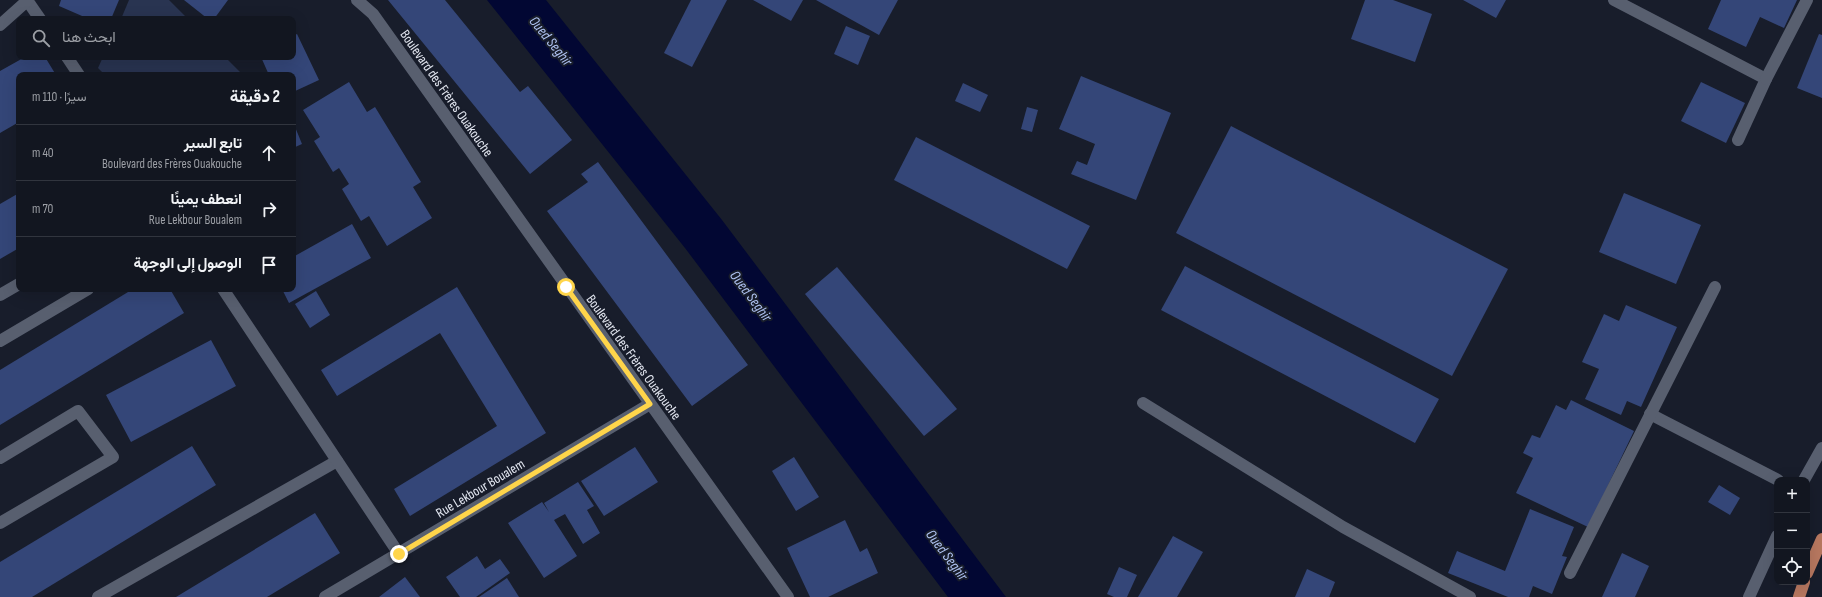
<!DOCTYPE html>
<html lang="ar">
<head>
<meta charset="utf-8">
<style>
  :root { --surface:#121620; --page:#1f232d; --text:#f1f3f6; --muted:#9c9fa5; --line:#31353e }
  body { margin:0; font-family:"Sofia Sans Condensed",Vazirmatn,sans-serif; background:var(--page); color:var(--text); direction:rtl }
  .controls { position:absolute; right:12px; bottom:12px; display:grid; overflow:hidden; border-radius:8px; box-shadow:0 4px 16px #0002 }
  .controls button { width:36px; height:36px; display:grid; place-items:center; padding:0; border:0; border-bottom:1px solid var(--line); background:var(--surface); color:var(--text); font:20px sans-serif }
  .stop { position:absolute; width:12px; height:12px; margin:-9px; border:3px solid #ffd54a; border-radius:50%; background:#fff }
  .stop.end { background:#ffd54a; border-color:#fff; box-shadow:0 1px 4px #0008 }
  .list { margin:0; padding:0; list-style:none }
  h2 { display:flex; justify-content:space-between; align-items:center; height:52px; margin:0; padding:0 16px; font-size:17px }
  h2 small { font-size:13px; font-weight:400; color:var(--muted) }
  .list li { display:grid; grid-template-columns:26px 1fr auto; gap:12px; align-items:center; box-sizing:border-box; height:56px; padding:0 16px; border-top:1px solid var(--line) }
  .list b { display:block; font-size:15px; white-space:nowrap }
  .list p { margin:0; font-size:13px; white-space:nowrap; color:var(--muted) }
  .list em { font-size:13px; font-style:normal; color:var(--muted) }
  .icon { flex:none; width:22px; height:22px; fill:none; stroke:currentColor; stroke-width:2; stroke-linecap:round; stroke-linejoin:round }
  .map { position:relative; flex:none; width:1822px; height:597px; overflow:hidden; direction:ltr }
  .search { position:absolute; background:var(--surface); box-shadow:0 4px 16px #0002; left:16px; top:16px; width:280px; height:44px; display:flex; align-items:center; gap:10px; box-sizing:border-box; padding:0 14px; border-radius:8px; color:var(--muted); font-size:15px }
  .panel { position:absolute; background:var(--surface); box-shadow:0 4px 16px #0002; left:16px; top:72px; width:280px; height:220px; border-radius:8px; direction:rtl }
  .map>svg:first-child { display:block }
  .green { fill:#293451 }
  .water { fill:#020733 }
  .building { fill:#344678 }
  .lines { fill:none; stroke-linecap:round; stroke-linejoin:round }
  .service { stroke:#585f6f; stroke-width:12 }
  .minor { stroke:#585f6f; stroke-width:12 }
  .trunk { stroke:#b87860; stroke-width:12 }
  .route { stroke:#ffd54a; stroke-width:5 }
  .labels { text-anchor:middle; stroke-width:4; stroke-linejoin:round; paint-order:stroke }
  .street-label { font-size:14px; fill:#e4e8f2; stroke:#181d2b }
  .water-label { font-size:15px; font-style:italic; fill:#afc2f1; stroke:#181d2b }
</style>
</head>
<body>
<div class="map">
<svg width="1822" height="597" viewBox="0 0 1822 597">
  <rect width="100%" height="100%" fill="#181d2b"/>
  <!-- green -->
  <g class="green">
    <polygon points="129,0 169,0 188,19 121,19"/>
    <polygon points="103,57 225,57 243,75 105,75 98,68"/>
  </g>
  <!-- water -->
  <polygon class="water" points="487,0 546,0 722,220 1006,597 948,597 685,248"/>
  <!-- building -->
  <g class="building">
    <polygon points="61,0 119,0 111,19 89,19 59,6"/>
    <polygon points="184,0 228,0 214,19 208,19"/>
    <polygon points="388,0 445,0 520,92 528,86 572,140 530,174"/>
    <polygon points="691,0 727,0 692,67 664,53"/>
    <polygon points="753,0 803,0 791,21"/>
    <polygon points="816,0 898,0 879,35"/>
    <polygon points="1365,0 1393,0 1432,14 1415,62 1351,39"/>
    <polygon points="1463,0 1506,0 1496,18"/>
    <polygon points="1721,0 1797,0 1784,28 1760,17 1746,47 1708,29"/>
    <polygon points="846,26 870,36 858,65 834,54"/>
    <polygon points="297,34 319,80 293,92 293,75 269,75 261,57 293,57 293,36"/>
    <polygon points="1819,34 1822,35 1822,98 1797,88"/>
    <polygon points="25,57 45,57 56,75 19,75 19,122 0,133 0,71"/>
    <polygon points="1081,76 1171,113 1136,200 1071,174 1077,161 1087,165 1095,144 1059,129"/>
    <polygon points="349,82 367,112 375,107 421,182 413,187 432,218 387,246 369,216 361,221 342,189 349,184 339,168 333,172 314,141 320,137 303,110"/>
    <polygon points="1701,82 1745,103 1726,143 1681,121"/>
    <polygon points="963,83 988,95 980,112 955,101"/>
    <polygon points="1027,107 1038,110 1032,132 1021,129"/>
    <polygon points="293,122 302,144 293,148"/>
    <polygon points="1231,126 1508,269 1452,376 1176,233"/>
    <polygon points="916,137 1090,226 1067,269 894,180"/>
    <polygon points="598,162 748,365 692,406 547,211 588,182 581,174"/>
    <polygon points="19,193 19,248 0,259 0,204"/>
    <polygon points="1624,193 1701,225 1676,284 1599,252"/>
    <polygon points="352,224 371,258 289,303 282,289 293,289 293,257"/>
    <polygon points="1185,266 1439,399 1415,443 1161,310"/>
    <polygon points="837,267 957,409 924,436 805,294"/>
    <polygon points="457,287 546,433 410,516 394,489 497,426 440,333 337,396 321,370"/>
    <polygon points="133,289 170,289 184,313 0,425 0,370"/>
    <polygon points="316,291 330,315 310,328 295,304"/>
    <polygon points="1626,305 1677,327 1641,407 1627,401 1621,415 1585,399 1599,369 1582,362 1604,314 1619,321"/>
    <polygon points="211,340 236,386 131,442 106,395"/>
    <polygon points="1571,400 1634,431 1588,527 1516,493 1533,458 1523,453 1532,435 1540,438 1556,405 1566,410"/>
    <polygon points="192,446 216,485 32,597 0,597 0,562"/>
    <polygon points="635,447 658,482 604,516 581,481"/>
    <polygon points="794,457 819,497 796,511 772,471"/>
    <polygon points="578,482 594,506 587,510 600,533 583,544 565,514 554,520 577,556 544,578 508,523 542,502 549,512 544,503"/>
    <polygon points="1719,485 1740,498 1730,515 1708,502"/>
    <polygon points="1530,509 1574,527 1562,556 1567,557 1552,594 1533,586 1529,597 1508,597 1448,573 1457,551 1505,571"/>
    <polygon points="315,513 340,553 267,597 176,597"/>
    <polygon points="845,520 860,552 867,548 878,573 828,597 810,597 787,548"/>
    <polygon points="1173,536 1203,552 1177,597 1138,597"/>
    <polygon points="1622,553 1649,566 1635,597 1602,597"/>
    <polygon points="477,556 485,569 500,559 510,573 476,597 460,597 446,577"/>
    <polygon points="1119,567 1137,575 1127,597 1114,597 1107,594"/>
    <polygon points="1307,569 1335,582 1329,597 1295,597"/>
    <polygon points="405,577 420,597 379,597"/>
    <polygon points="507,578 519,597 479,597"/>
  </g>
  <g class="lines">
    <!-- service -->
    <g class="service">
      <polyline points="0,295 19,284"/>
      <polyline points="0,341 88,289"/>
      <polyline points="1143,403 1343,527 1470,597"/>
      <polyline points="1650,414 1778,480"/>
      <polyline points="0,458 78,411 113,457 0,523"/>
      <polyline points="1804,480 1822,448"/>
      <polyline points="1570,573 1715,287"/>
      <polyline points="98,597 337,461"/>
      <polyline points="1749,597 1777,536"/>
    </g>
    <!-- minor -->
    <g class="minor">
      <polyline points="27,0 40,19"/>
      <polyline points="357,0 373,14 788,597"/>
      <polyline points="1614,0 1766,79 1738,140"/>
      <polyline points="0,25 28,0"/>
      <polyline points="67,57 79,75"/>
      <polyline points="1766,79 1807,0"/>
      <polyline points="223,289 399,554"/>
      <polyline points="325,597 650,404"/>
    </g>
    <!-- trunk -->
    <g class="trunk">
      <polyline points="1807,573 1822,539"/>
      <polyline points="1799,597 1804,582"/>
    </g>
  </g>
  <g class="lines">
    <!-- route -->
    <polyline class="route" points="399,554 650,404 566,287"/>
  </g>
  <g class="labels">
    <!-- street labels -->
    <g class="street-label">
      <text transform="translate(447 93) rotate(55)" y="5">Boulevard des Frères Ouakouche</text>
      <text transform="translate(634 357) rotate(54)" y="5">Boulevard des Frères Ouakouche</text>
      <text transform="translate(480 488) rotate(-31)" y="5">Rue Lekbour Boualem</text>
    </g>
    <!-- water labels -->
    <g class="water-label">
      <text transform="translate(551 41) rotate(51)" y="5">Oued Seghir</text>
      <text transform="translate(751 296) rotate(53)" y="5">Oued Seghir</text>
      <text transform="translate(947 555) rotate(53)" y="5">Oued Seghir</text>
    </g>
  </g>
</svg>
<div class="controls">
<button>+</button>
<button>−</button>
<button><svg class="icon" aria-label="locate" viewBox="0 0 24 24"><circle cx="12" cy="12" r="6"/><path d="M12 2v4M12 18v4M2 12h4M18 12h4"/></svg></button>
</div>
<div class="stop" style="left:566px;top:287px"></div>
<div class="stop end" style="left:399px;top:554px"></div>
<div class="search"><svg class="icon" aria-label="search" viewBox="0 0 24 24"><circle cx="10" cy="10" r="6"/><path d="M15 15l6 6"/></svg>ابحث هنا</div>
<section class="panel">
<h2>2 دقيقة<small>سيرًا · 110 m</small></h2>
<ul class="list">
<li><svg class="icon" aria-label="ahead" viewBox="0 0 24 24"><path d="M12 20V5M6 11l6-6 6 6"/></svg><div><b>تابع السير</b><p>Boulevard des Frères Ouakouche</p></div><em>40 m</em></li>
<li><svg class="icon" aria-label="right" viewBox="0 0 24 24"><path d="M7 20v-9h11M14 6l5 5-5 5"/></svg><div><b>انعطف يمينًا</b><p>Rue Lekbour Boualem</p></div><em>70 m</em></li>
<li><svg class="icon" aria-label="arrive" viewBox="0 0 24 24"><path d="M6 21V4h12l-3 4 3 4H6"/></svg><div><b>الوصول إلى الوجهة</b></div></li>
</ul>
</section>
</div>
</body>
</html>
